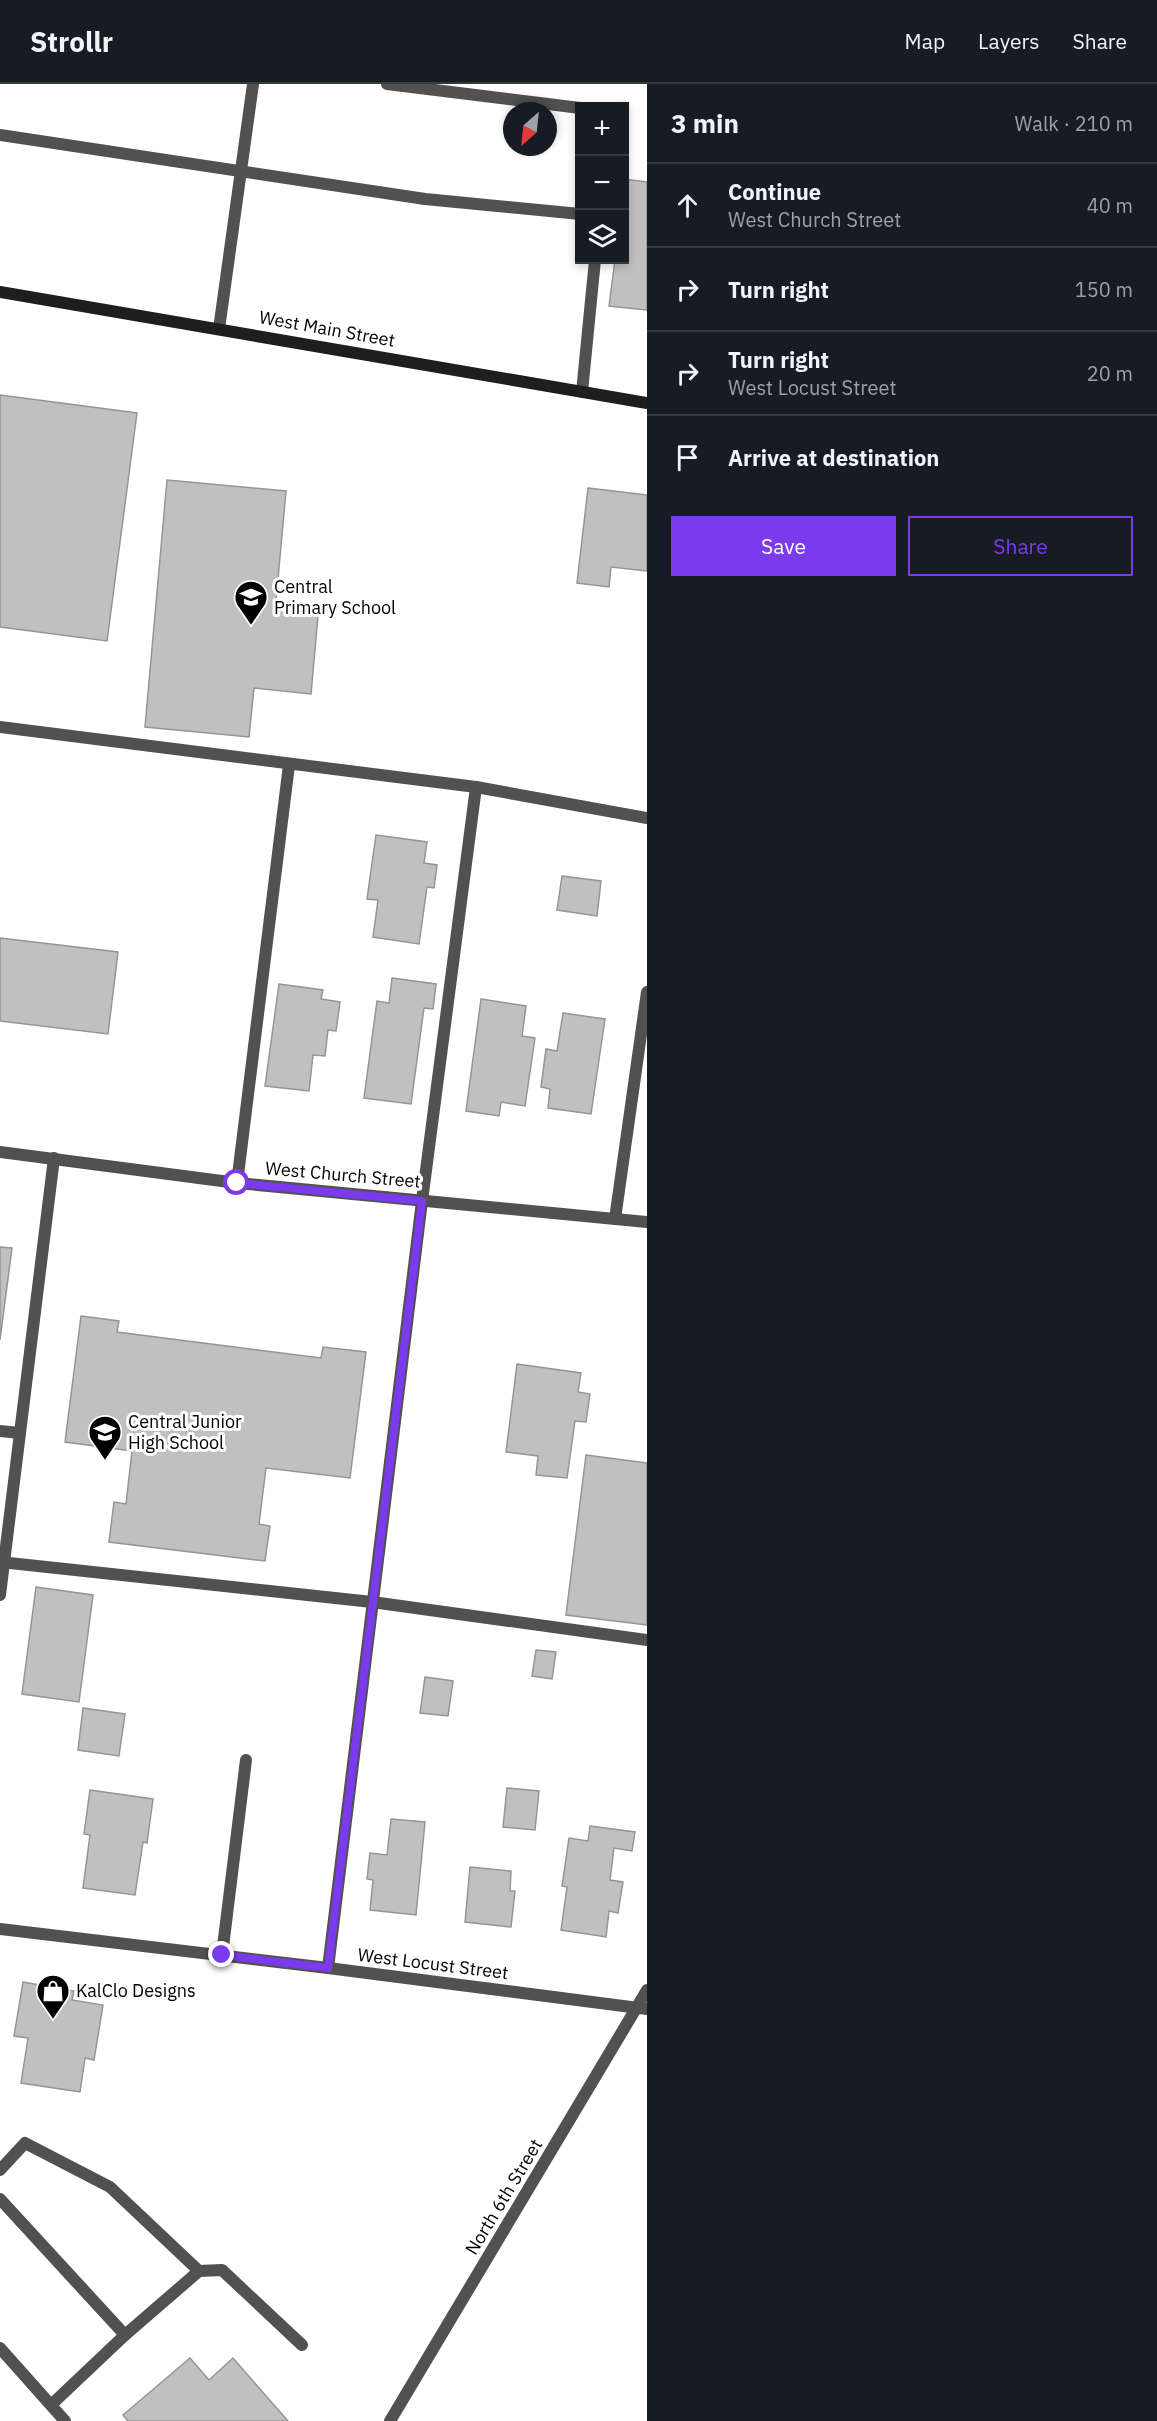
<!DOCTYPE html>
<html lang="en">
<head>
<meta charset="utf-8">
<style>
  :root { --surface:#171b24; --page:#242831; --text:#f1f3f6; --muted:#9ea1a6; --line:#363941; --accent:#7c3aed }
  body { margin:0; font-family:"IBM Plex Sans",sans-serif; background:var(--page); color:var(--text) }
  .controls { position:absolute; right:18px; top:18px; display:grid; overflow:hidden; border-radius:0px; box-shadow:0 3px 9px #0003 }
  .controls button { width:54px; height:54px; display:grid; place-items:center; padding:0; border:0; border-bottom:2px solid var(--line); background:var(--surface); color:var(--text); font:30px sans-serif }
  .compass { position:absolute; left:503px; top:18px; width:54px; height:54px; border-radius:50%; background:var(--surface); box-shadow:0 3px 9px #0003; rotate:207deg }
  .stop { position:absolute; width:18px; height:18px; margin:-14px; border:4px solid #7c3aed; border-radius:50%; background:#fff }
  .stop.end { background:#7c3aed; border-color:#fff; box-shadow:0 2px 6px #0008 }
  .list { margin:0; padding:0; list-style:none }
  h2 { display:flex; justify-content:space-between; align-items:center; height:78px; margin:0; padding:0 24px; font-size:26px }
  h2 small { font-size:20px; font-weight:400; color:var(--muted) }
  .list li { display:grid; grid-template-columns:39px 1fr auto; gap:18px; align-items:center; box-sizing:border-box; height:84px; padding:0 24px; border-top:2px solid var(--line) }
  .list b { display:block; font-size:22px; white-space:nowrap }
  .list p { margin:0; font-size:20px; white-space:nowrap; color:var(--muted) }
  .list em { font-size:20px; font-style:normal; color:var(--muted) }
  .actions { display:flex; gap:12px; padding:18px 24px }
  .actions a { flex:1; padding:14px 0; border:2px solid var(--accent); border-radius:0px; text-align:center; font-size:21px; color:var(--accent) }
  .actions .main { background:var(--accent); color:#fff }
  .icon { flex:none; width:33px; height:33px; fill:none; stroke:currentColor; stroke-width:2; stroke-linecap:round; stroke-linejoin:round }
  .map { position:relative; flex:none; width:647px; height:2337px; overflow:hidden }
  header { display:flex; align-items:center; gap:36px; box-sizing:border-box; height:84px; padding:0 30px; background:var(--surface); border-bottom:2px solid var(--line) }
  header strong { font-size:28px }
  nav { display:flex; gap:33px; margin-inline-start:auto; font-size:21px }
  main { display:flex }
  aside { flex:1; background:var(--surface) }
  .map>svg:first-child { display:block }
  .building { fill:#c0c0c0; stroke:#959595; stroke-width:1.5 }
  .lines { fill:none; stroke-linecap:round; stroke-linejoin:round }
  .service { stroke:#515151; stroke-width:12 }
  .minor { stroke:#515151; stroke-width:12 }
  .tertiary { stroke:#515151; stroke-width:12 }
  .secondary { stroke:#1e1e1e; stroke-width:12 }
  .route { stroke:#7c3aed; stroke-width:8 }
  .labels { text-anchor:middle; stroke-width:6; stroke-linejoin:round; paint-order:stroke }
  .street-label { font-size:18px; fill:#000; stroke:#fff }
  .poi-label { font-size:18px; fill:#000; stroke:#fff; text-anchor:start }
</style>
</head>
<body>
<header>
<strong>Strollr</strong>
<nav><a>Map</a><a>Layers</a><a>Share</a></nav>
</header>
<main>
<div class="map">
<svg width="647" height="2337" viewBox="0 0 647 2337">
  <rect width="100%" height="100%" fill="#fff"/>
  <!-- building -->
  <g class="building">
    <polygon points="624,95 647,98 647,226 609,222 615,176 624,176"/>
    <polygon points="0,311 137,329 107,557 0,543"/>
    <polygon points="167,396 286,407 276,517 319,521 311,610 254,604 249,653 145,643"/>
    <polygon points="588,404 647,411 647,487 611,483 609,503 577,499"/>
    <polygon points="376,751 427,758 424,779 437,781 434,804 427,803 419,860 373,853 378,816 367,815"/>
    <polygon points="562,792 601,797 597,832 557,826"/>
    <polygon points="0,854 118,868 108,950 0,937"/>
    <polygon points="392,894 436,900 433,925 424,924 411,1020 364,1014 377,917 389,919"/>
    <polygon points="279,900 323,906 321,915 340,918 336,947 328,946 325,972 313,971 309,1007 265,1002"/>
    <polygon points="481,915 526,922 522,952 535,954 525,1022 501,1018 499,1032 466,1027"/>
    <polygon points="563,929 605,935 591,1030 548,1024 550,1005 541,1003 546,965 557,967"/>
    <polygon points="0,1163 12,1164 0,1256"/>
    <polygon points="81,1232 119,1237 117,1248 321,1274 323,1263 366,1268 350,1394 266,1384 259,1440 270,1442 265,1477 109,1458 114,1418 126,1420 132,1367 65,1358"/>
    <polygon points="517,1280 581,1289 578,1308 590,1310 586,1338 575,1337 567,1394 536,1391 538,1372 506,1368"/>
    <polygon points="586,1371 647,1379 647,1541 566,1531"/>
    <polygon points="36,1503 93,1511 79,1618 22,1610"/>
    <polygon points="536,1566 556,1568 552,1595 532,1592"/>
    <polygon points="425,1593 453,1597 448,1632 420,1629"/>
    <polygon points="83,1624 125,1630 119,1672 78,1666"/>
    <polygon points="507,1704 539,1707 535,1746 503,1743"/>
    <polygon points="90,1706 153,1715 147,1759 143,1758 135,1811 83,1804 90,1751 84,1750"/>
    <polygon points="391,1735 425,1738 416,1831 370,1826 373,1796 367,1795 370,1769 387,1771"/>
    <polygon points="590,1742 635,1748 632,1767 614,1764 610,1796 623,1798 618,1829 609,1827 606,1853 561,1846 567,1803 562,1802 569,1754 588,1757"/>
    <polygon points="470,1783 511,1787 510,1807 515,1807 511,1843 465,1838"/>
    <polygon points="23,1898 74,1907 72,1916 103,1921 94,1976 85,1974 80,2008 21,1999 28,1954 14,1952"/>
    <polygon points="190,2274 209,2296 233,2274 288,2337 128,2337 123,2331"/>
  </g>
  <g class="lines">
    <!-- service -->
    <g class="service">
      <polyline points="387,0 580,24"/>
      <polyline points="0,51 425,115 580,130"/>
      <polyline points="219,245 253,0"/>
      <polyline points="582,308 595,176"/>
      <polyline points="0,643 476,703 647,734"/>
      <polyline points="237,1099 289,681"/>
      <polyline points="615,1135 647,908"/>
      <polyline points="0,1347 20,1349"/>
      <polyline points="0,1478 372,1518 647,1556"/>
      <polyline points="0,1511 54,1074"/>
      <polyline points="222,1871 246,1676"/>
      <polyline points="328,1884 422,1117 476,703"/>
      <polyline points="0,2086 25,2059 110,2103 199,2187"/>
      <polyline points="0,2115 125,2251"/>
      <polyline points="51,2321 125,2251 199,2187 222,2186 302,2261"/>
    </g>
    <!-- minor -->
    <polyline class="minor" points="0,1845 328,1884 647,1925"/>
    <!-- tertiary -->
    <g class="tertiary">
      <polyline points="0,1068 237,1099 647,1138"/>
      <polyline points="0,2264 65,2337"/>
      <polyline points="390,2337 647,1906"/>
    </g>
    <!-- secondary -->
    <polyline class="secondary" points="0,208 647,319"/>
  </g>
  <g class="lines">
    <!-- route -->
    <polyline class="route" points="222,1871 328,1884 422,1117 237,1099"/>
  </g>
  <!-- icons -->
  <defs>
    <g id="school-pin" transform="scale(1.725)"><path d="M0 17L-7.5 6A9.5 9.5 0 1 1 7.5 6Z" fill="#000" stroke="#fff"/><path d="M0-5L7-2L0 1L-7-2ZM-4 1L0 2.5L4 1V4Q0 6-4 4Z" fill="#fff"/></g>
    <g id="shop-pin" transform="scale(1.725)"><path d="M0 17L-7.5 6A9.5 9.5 0 1 1 7.5 6Z" fill="#000" stroke="#fff"/><path d="M-5-2.5h2.3a2.7 3.5 0 0 1 5.4 0H5L5.5 6h-11ZM-1.5-2.5h3a1.5 2.3 0 0 0-3 0Z" fill="#fff"/></g>
  </defs>
  <g fill-rule="evenodd">
    <use href="#school-pin" x="251" y="513"/>
    <use href="#school-pin" x="105" y="1348"/>
    <use href="#shop-pin" x="53" y="1907"/>
  </g>
  <g class="labels">
    <!-- street labels -->
    <g class="street-label">
      <text transform="translate(327 245) rotate(10)" y="6">West Main Street</text>
      <text transform="translate(343 1091) rotate(5)" y="6">West Church Street</text>
      <text transform="translate(433 1880) rotate(7)" y="6">West Locust Street</text>
      <text transform="translate(504 2113) rotate(-59)" y="6">North 6th Street</text>
    </g>
    <!-- poi labels -->
    <g class="poi-label">
      <text x="274" y="509">Central<tspan x="274" dy="21">Primary School</tspan></text>
      <text x="128" y="1344">Central Junior<tspan x="128" dy="21">High School</tspan></text>
      <text x="76" y="1913">KalClo Designs</text>
    </g>
  </g>
</svg>
<div class="controls">
<button>+</button>
<button>−</button>
<button><svg class="icon" aria-label="layers" viewBox="0 0 24 24"><path d="M12 4l9 5-9 5-9-5zM3 14l9 5 9-5"/></svg></button>
</div>
<svg class="compass" viewBox="-18 -18 36 36"><path d="M0-13l5 13h-10z" fill="#e53935"/><path d="M0 13l5-13h-10z" fill="#9ea1a6"/></svg>
<div class="stop" style="left:237px;top:1099px"></div>
<div class="stop end" style="left:222px;top:1871px"></div>
</div>
<aside>
<h2>3 min<small>Walk · 210 m</small></h2>
<ul class="list">
<li><svg class="icon" aria-label="ahead" viewBox="0 0 24 24"><path d="M12 20V5M6 11l6-6 6 6"/></svg><div><b>Continue</b><p>West Church Street</p></div><em>40 m</em></li>
<li><svg class="icon" aria-label="right" viewBox="0 0 24 24"><path d="M7 20v-9h11M14 6l5 5-5 5"/></svg><div><b>Turn right</b></div><em>150 m</em></li>
<li><svg class="icon" aria-label="right" viewBox="0 0 24 24"><path d="M7 20v-9h11M14 6l5 5-5 5"/></svg><div><b>Turn right</b><p>West Locust Street</p></div><em>20 m</em></li>
<li><svg class="icon" aria-label="arrive" viewBox="0 0 24 24"><path d="M6 21V4h12l-3 4 3 4H6"/></svg><div><b>Arrive at destination</b></div></li>
</ul>
<div class="actions"><a class="main">Save</a><a>Share</a></div>
</aside>
</main>
</body>
</html>
